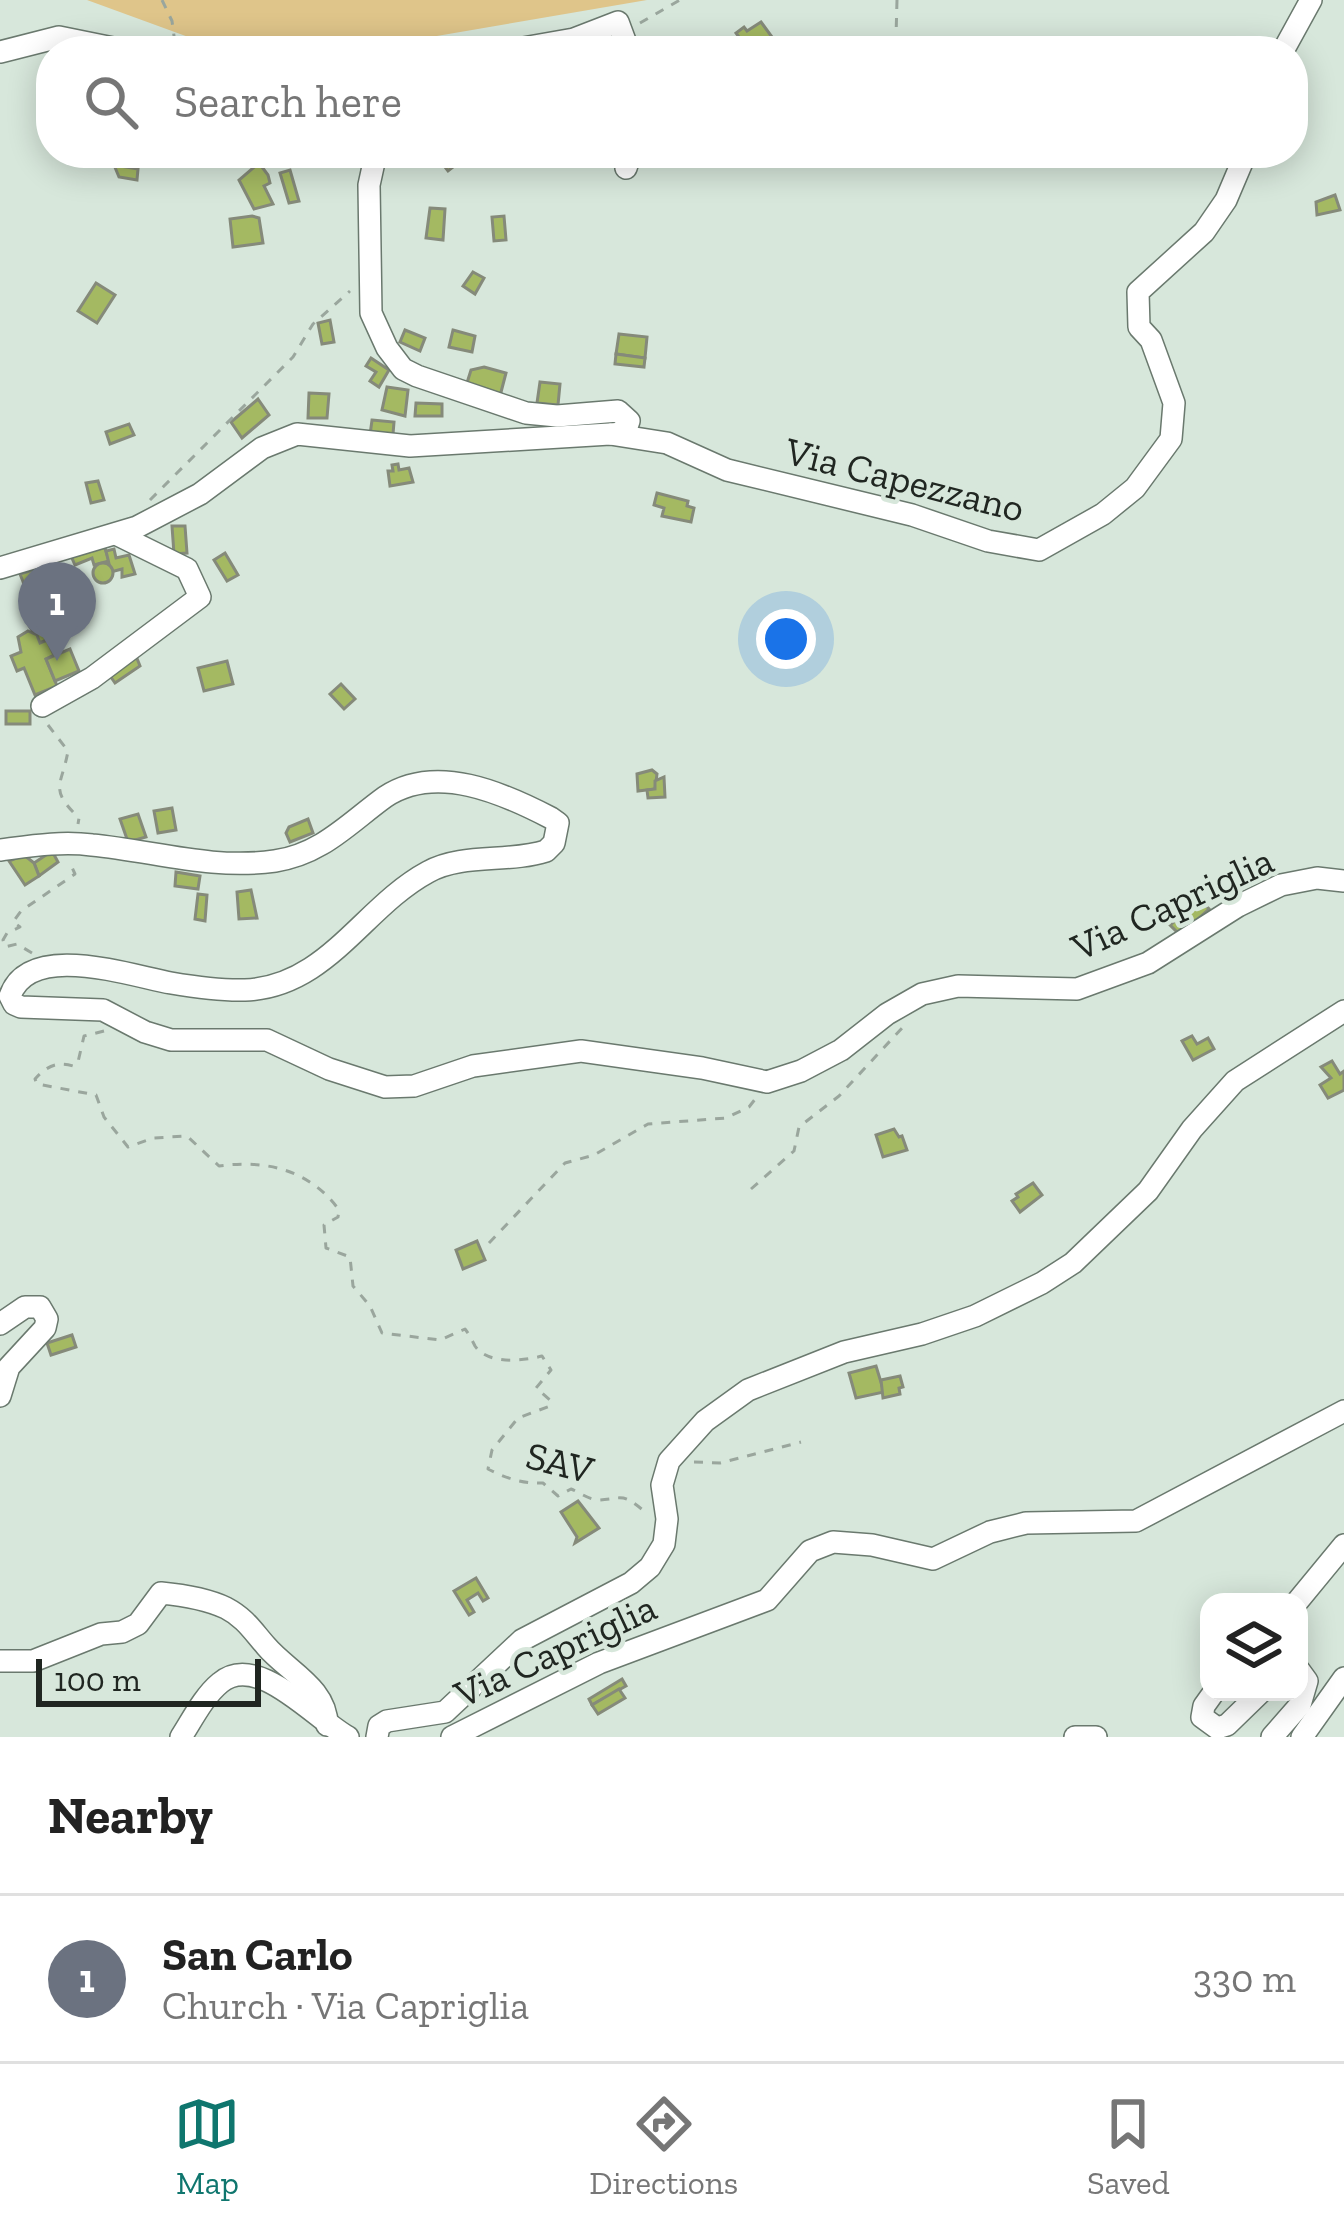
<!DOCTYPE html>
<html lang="en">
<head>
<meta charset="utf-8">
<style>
  :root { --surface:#fff; --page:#f6f6f6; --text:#222; --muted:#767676; --line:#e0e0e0; --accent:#0f766e }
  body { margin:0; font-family:"Zilla Slab",serif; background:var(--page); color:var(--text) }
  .controls { position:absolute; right:36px; bottom:36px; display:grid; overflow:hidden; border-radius:24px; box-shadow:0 6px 30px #0003 }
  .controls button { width:108px; height:108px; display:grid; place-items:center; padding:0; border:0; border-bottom:3px solid var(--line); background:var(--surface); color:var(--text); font:60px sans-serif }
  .scale { position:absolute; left:36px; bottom:30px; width:225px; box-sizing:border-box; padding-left:12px; border:6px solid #202621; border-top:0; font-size:33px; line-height:42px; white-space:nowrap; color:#202621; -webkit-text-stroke:9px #d7e7db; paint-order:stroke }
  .you { position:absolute; left:786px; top:639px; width:42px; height:42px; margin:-30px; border:9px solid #fff; border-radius:50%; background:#1a73e8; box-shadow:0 0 0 18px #1a73e833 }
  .badge { display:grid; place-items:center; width:78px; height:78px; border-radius:50%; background:var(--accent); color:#fff; font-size:39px; font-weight:700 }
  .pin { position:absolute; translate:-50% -99px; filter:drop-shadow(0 3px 6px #0008) }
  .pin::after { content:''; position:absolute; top:63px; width:42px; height:36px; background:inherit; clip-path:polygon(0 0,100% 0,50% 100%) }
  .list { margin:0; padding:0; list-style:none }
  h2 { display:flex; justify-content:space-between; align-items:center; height:156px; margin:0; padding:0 48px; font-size:51px }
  h2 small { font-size:39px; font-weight:400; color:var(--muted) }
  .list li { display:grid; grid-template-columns:78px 1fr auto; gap:36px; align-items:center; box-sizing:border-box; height:168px; padding:0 48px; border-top:3px solid var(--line) }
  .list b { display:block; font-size:45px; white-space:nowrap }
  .list p { margin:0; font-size:39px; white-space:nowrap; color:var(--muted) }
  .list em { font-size:39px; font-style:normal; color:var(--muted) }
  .icon { flex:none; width:66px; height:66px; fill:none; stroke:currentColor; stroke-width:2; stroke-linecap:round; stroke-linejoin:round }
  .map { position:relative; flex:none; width:1344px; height:1737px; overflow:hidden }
  .search { position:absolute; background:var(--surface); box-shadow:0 6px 30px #0003; left:36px; right:36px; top:36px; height:132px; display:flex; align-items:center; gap:30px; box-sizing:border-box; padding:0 42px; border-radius:48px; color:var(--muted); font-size:45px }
  .sheet { height:324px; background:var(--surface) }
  nav { display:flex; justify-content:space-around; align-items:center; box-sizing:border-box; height:168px; border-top:3px solid var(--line); background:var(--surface); font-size:33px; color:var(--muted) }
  nav a { display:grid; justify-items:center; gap:6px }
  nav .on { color:var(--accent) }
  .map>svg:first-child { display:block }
  .green { fill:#dfc58a }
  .building { fill:#a4b962; stroke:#858a7a; stroke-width:3 }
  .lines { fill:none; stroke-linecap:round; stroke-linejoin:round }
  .minor-casing { stroke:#6a796e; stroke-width:24 }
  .path { stroke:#9aa69d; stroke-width:3; stroke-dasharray:9 9; stroke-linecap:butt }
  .minor { stroke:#fff; stroke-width:21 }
  .labels { text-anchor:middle; stroke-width:9; stroke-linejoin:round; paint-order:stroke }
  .street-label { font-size:39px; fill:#202621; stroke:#d7e7db }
</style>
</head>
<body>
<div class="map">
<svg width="1344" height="1737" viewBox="0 0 1344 1737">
  <rect width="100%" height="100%" fill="#d7e7db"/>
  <!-- green -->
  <polygon class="green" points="87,0 647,0 349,51 213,46"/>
  <!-- building -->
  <g class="building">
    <polygon points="761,22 780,48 776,51 749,51 736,33 744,27 747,31"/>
    <polygon points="434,153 471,153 448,171"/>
    <polygon points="259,163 268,175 270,183 264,186 273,204 254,209 239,180"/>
    <polygon points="114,165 138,169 137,180 119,177"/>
    <polygon points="290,170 299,201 289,203 280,173"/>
    <polygon points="1335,195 1340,210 1317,215 1316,202"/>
    <polygon points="430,208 445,209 443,240 426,238"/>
    <polygon points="252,216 259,218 263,243 233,247 230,219"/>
    <polygon points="504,216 506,240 494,241 492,217"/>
    <polygon points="473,272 484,278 475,294 463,286"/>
    <polygon points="96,283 115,295 97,323 78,311"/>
    <polygon points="330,320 334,342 322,344 318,323"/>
    <polygon points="405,330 425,338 420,351 400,342"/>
    <polygon points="453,330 475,336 472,352 449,347"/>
    <polygon points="619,334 647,337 645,358 616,354"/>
    <polygon points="616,354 645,358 644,367 615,364"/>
    <polygon points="371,358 389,370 379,387 370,381 376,372 366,366"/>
    <polygon points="484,367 506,373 500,396 466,386 471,370"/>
    <polygon points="540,382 560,384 558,405 537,403"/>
    <polygon points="387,387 408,390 405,416 382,410"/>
    <polygon points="309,393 329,394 327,418 308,418"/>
    <polygon points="258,399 269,415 242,438 231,422"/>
    <polygon points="416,403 442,404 442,416 415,416"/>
    <polygon points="372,420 394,422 393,434 370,435"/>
    <polygon points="129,424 134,435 110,444 106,432"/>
    <polygon points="398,464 399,470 409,468 413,482 390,486 388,471 393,471 392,465"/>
    <polygon points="98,481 104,500 91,503 86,483"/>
    <polygon points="657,493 688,501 687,506 694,508 691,522 662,516 664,508 654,505"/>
    <polygon points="172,526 185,526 187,553 174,554"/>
    <polygon points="104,545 109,561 94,565 92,558 75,565 71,556"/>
    <polygon points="114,549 116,558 129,555 135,574 122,577 122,569 111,572 106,551"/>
    <polygon points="225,553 238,575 227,581 214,560"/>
    <circle cx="103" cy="573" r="10"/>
    <polygon points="43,567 55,591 31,602 20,574"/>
    <polygon points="39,619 47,640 40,643 28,624"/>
    <polygon points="28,631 37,635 40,643 47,640 54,655 46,659 57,686 35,695 24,668 17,671 11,656 21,652 18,637"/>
    <polygon points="70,649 79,671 55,681 46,659"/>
    <polygon points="134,651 140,666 115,683 106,670"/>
    <polygon points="227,661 233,684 204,691 198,668"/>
    <polygon points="341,684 355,699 344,709 330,694"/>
    <rect x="6" y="711" width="24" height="13"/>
    <polygon points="652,770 657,774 655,789 638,791 637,774"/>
    <polygon points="664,777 665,797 648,798 647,790 655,789 655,781"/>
    <polygon points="172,808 176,830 158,833 154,811"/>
    <polygon points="138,814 146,837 128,842 120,819"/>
    <polygon points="308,819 313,833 290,842 286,833 289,827"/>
    <polygon points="52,851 58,862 39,876 34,863"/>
    <polygon points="24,855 34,863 39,876 25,885 9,861"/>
    <polygon points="176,872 200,876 198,889 175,886"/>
    <polygon points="251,890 257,918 239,919 237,892"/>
    <polygon points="198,894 207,895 205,921 195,919"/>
    <polygon points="1200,899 1209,909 1180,935 1170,925"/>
    <polygon points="1192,1036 1197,1044 1208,1038 1214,1049 1193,1060 1182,1041"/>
    <polygon points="1332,1061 1340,1074 1344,1071 1344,1090 1328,1098 1320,1085 1331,1078 1321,1067"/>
    <polygon points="894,1129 899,1137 902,1136 907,1150 883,1157 876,1135"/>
    <polygon points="1033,1183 1042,1195 1020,1212 1012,1201 1018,1197 1016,1194"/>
    <polygon points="477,1241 485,1260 463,1269 456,1250"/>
    <polygon points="72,1335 76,1347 51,1355 47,1343"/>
    <polygon points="876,1366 884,1392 856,1398 849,1373"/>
    <polygon points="900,1376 903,1387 899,1388 900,1394 883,1398 881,1380"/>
    <polygon points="578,1501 599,1528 575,1543 577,1537 561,1512"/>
    <polygon points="476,1578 488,1598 483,1601 478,1593 467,1600 474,1612 469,1615 454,1591"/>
    <polygon points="622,1679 626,1686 592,1705 589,1699"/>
    <polygon points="619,1689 625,1698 598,1714 592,1705"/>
  </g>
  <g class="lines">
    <!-- minor casing -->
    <g class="minor-casing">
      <g id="minor">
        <polyline points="506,51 574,39 618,22 628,49 621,51"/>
        <polyline points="1283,51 1311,0"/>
        <polyline points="0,52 59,37 128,51"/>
        <path d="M376 153 369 185 371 313 387 348 403 369 417 376 526 413 557 416 618 411 629 421C626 432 622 433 611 434"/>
        <polyline points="626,168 631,153"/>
        <polyline points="0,568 137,527 200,494 262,448 297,434 410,446 610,434 667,443 727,470 912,515 988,541 1039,550 1103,514 1135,488 1171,439 1174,403 1151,340 1139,327 1138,292 1204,232 1226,200 1246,153"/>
        <polyline points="42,706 92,678 200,597 187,569 116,534"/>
        <path d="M0 850C31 846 61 841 92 845 154 851 212 870 275 861 322 854 349 823 385 797 436 763 503 793 551 818L558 823 554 843 546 851C509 863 462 853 428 872 363 907 327 987 245 990 221 991 195 987 171 983 131 976 29 940 10 996L14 1004 21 1007 103 1010 145 1032 171 1040H267L329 1069 385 1087 414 1086 473 1066 581 1051 702 1068 767 1082 801 1071 841 1050 887 1014 922 994 958 986 1077 989 1148 963 1238 906 1281 885 1317 878 1344 881"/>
        <polyline points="0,1324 25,1307 40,1307 47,1319 45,1328 9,1367 0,1396"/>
        <polyline points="1297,1602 1344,1545"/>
        <path d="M0 1661H33L101 1634 122 1632 138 1624 161 1593C182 1595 207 1599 226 1608 245 1618 252 1630 266 1646 287 1671 327 1688 327 1725"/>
        <polyline points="1214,1692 1204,1706 1202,1717 1217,1728 1227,1725 1261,1692"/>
        <path d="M181 1737C192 1720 204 1696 220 1683 257 1651 315 1719 348 1737"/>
        <polyline points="377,1737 379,1726 387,1721 445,1712 522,1640 631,1583 650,1567 664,1544 667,1519 662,1485 669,1461 705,1421 748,1390 844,1352 922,1334 975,1316 1042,1283 1073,1263 1148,1191 1192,1129 1235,1081 1344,1011"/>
        <polyline points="452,1737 599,1663 767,1600 810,1551 833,1542 872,1545 933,1559 990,1532 1026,1523 1136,1521 1344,1411"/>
        <polyline points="1075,1737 1096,1737"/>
        <polyline points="1272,1737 1300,1705 1307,1681 1299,1670"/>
        <polyline points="1302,1737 1344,1678"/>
      </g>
    </g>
    <!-- path -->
    <g class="path">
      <polyline points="162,0 172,21 176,51"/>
      <polyline points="897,0 896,37 905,51"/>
      <polyline points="640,23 680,0"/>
      <polyline points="150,500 293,357 313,324 350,291"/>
      <path d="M48 725 68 751C62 786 48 788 79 818L78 824"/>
      <polyline points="32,953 17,944 5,947 3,940 7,933 20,927 13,922 21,911 75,874 69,861"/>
      <path d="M104 1031 84 1036 78 1062 73 1066C57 1061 47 1066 35 1079L37 1084 96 1095 104 1117 128 1147 153 1138 187 1136 219 1166C267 1159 311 1171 339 1210L338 1217 324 1225 326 1248 350 1257 353 1286 370 1306 382 1333 440 1340 465 1329C469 1334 472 1340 475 1346 488 1365 523 1361 542 1356L551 1370 536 1388 550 1400V1406L518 1418 492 1450 488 1469C505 1478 523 1484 543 1483L558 1496 571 1489C579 1492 589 1500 599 1500 624 1498 622 1493 644 1511L646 1506"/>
      <polyline points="751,1189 794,1151 799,1127 839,1096 903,1027"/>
      <polyline points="489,1243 565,1163 594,1155 648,1124 726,1118 749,1107 756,1098"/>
      <polyline points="694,1462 720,1463 801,1442"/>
    </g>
    <!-- minor -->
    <use href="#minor" class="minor"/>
  </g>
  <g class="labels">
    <!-- street labels -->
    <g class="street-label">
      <text transform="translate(905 479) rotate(14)" y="14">Via Capezzano</text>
      <text transform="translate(1172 903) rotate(-25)" y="14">Via Capriglia</text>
      <text transform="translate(560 1462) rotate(14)" y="14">SAV</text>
      <text transform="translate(555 1650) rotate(-25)" y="14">Via Capriglia</text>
    </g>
  </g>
</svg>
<div class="controls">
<button><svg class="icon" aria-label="layers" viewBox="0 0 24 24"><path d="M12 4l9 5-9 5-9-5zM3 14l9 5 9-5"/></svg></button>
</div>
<div class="scale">100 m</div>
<div class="you"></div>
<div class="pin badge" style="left:57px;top:661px;background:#6b7280">1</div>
<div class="search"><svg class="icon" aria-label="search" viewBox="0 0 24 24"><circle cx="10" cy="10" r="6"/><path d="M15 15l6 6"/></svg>Search here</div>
</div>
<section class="sheet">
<h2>Nearby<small></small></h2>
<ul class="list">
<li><span class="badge" style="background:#6b7280">1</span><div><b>San Carlo</b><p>Church · Via Capriglia</p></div><em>330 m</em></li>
</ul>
</section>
<nav>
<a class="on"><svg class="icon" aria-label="map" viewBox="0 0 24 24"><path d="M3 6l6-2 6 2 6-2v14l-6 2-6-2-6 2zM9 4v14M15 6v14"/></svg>Map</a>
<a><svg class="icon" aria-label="directions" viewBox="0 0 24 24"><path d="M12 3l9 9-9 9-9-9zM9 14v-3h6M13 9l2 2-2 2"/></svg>Directions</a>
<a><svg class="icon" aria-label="saved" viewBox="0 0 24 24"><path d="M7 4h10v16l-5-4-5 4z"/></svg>Saved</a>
</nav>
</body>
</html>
